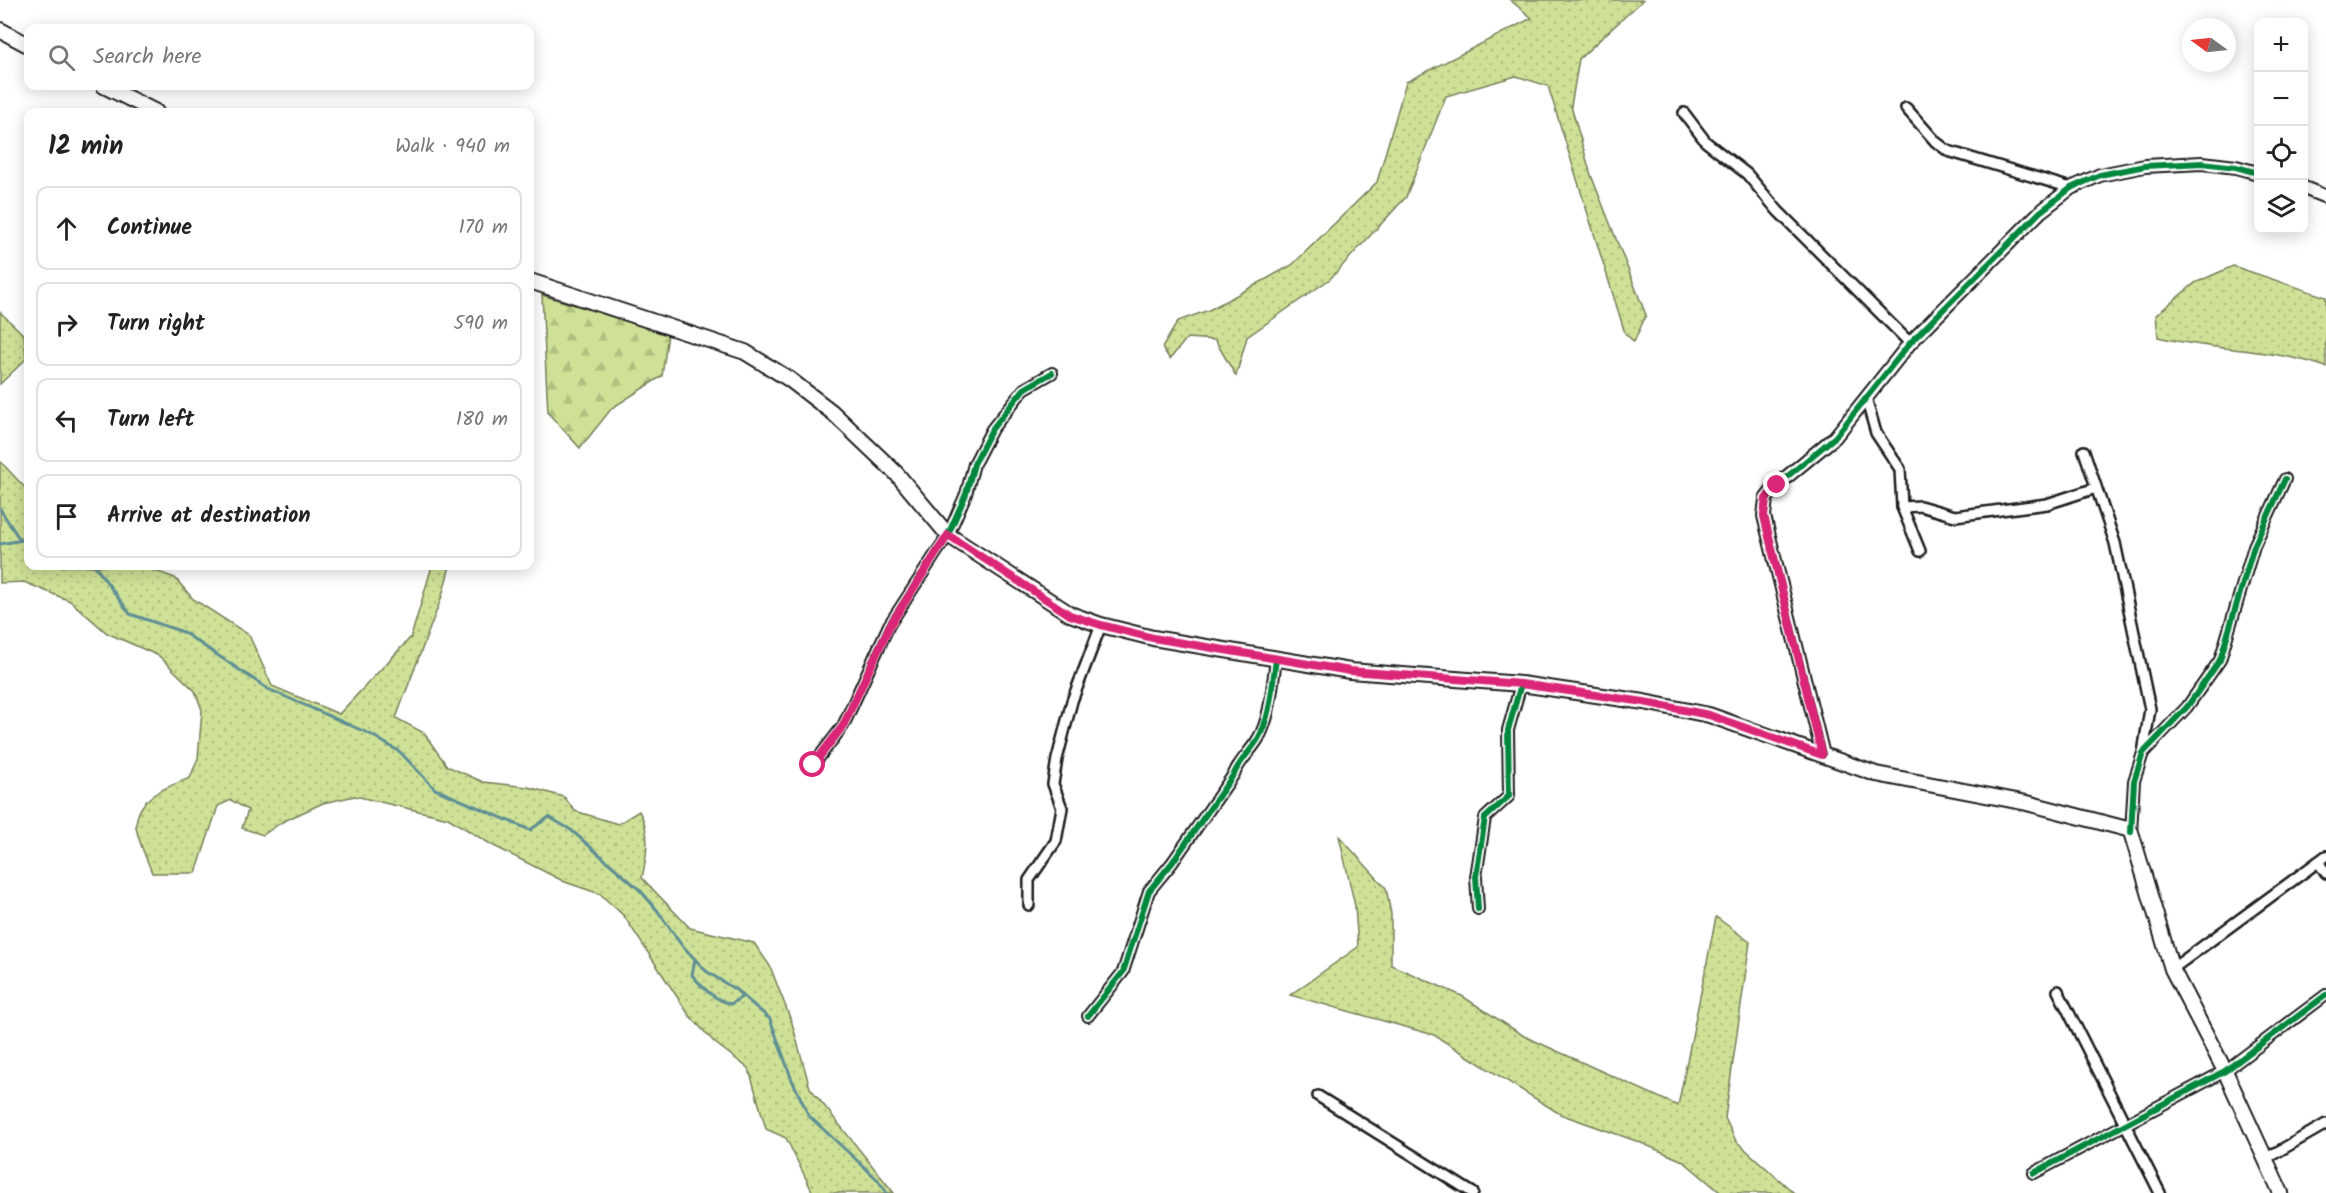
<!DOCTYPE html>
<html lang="en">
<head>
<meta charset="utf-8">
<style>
  :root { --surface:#fff; --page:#f2f2f2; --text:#222; --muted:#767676; --line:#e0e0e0 }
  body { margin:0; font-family:Kalam,sans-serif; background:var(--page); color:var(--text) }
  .controls { position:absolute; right:18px; top:18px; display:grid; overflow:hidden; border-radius:12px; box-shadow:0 3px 15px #0003 }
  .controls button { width:54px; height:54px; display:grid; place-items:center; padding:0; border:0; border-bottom:2px solid var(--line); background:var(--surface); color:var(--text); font:30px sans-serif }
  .compass { position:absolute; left:2182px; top:18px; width:54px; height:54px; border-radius:50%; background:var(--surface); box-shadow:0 3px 15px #0003; rotate:285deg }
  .stop { position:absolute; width:18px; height:18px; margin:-14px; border:4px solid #db2777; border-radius:50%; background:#fff }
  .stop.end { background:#db2777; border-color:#fff; box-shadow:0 2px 6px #0008 }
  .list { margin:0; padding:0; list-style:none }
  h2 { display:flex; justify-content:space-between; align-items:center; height:78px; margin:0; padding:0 24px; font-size:26px }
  h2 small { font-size:20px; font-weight:400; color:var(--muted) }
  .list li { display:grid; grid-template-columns:39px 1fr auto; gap:18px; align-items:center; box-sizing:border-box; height:84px; margin:0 12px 12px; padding:0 12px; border:2px solid var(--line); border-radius:12px }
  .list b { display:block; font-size:22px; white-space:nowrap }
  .list em { font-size:20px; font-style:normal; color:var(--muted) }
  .icon { flex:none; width:33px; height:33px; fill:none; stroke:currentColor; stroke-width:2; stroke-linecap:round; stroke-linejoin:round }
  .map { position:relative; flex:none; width:2326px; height:1193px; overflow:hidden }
  .search { position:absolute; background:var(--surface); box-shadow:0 3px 15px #0003; left:24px; top:24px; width:510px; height:66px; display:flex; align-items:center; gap:15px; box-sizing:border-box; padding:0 21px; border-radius:12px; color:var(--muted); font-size:22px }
  .panel { position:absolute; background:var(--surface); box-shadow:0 3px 15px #0003; left:24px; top:108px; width:510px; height:462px; border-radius:12px }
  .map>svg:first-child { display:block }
  .grass { fill:url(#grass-dots); stroke:#757e59; stroke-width:1.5 }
  .forest { fill:url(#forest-firs); stroke:#757e59; stroke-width:1.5 }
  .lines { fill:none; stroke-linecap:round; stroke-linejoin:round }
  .stream { stroke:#5e8f95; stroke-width:3 }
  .minor-casing { stroke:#1c1c1c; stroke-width:14 }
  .tertiary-casing { stroke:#1c1c1c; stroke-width:16 }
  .secondary-casing { stroke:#1c1c1c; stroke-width:18 }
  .minor { stroke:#fff; stroke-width:9 }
  .tertiary { stroke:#fff; stroke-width:12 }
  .secondary { stroke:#fff; stroke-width:14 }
  .cycleway-casing { stroke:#fff; stroke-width:10 }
  .cycleway { stroke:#00873e; stroke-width:6 }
  .route { stroke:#db2777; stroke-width:8 }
</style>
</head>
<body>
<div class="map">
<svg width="2326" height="1193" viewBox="0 0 2326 1193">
  <defs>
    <pattern id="grass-dots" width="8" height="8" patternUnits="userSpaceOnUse" patternTransform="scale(1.5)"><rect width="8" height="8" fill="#cee196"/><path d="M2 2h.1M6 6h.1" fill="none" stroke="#b0c081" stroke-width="1.8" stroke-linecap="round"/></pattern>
    <pattern id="forest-firs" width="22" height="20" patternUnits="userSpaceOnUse" patternTransform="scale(1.5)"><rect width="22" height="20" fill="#cee196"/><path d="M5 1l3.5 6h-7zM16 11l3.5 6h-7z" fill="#b0c081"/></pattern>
  </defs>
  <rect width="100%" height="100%" fill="#fff"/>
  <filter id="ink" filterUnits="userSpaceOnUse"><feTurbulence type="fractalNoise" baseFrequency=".0167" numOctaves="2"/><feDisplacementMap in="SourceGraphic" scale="12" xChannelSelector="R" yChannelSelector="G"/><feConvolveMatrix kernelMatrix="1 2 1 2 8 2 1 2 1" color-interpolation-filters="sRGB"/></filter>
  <g filter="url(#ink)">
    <!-- grass -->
    <g class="grass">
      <polygon points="1510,0 1643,0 1579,59 1571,106 1591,175 1646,315 1634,342 1625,333 1548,86 1516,76 1446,96 1406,197 1330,279 1247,337 1236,376 1215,340 1187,338 1170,359 1162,348 1178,321 1209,310 1292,265 1377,182 1406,82 1532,18"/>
      <path d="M2233 266 2326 297V367C2272 348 2213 351 2158 337L2156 315 2195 283Z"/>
      <polygon points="0,312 24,335 26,359 0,384"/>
      <path d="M0 461 28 491V566H142L175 578 193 599 249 635 272 686 339 714 411 637 432 566H450L442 596 396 718 424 733 447 766 483 782 528 787 564 797 575 811 618 824 639 811C651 831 647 856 642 878L690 928 754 943 770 966 792 1023 810 1088 894 1193H813L786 1138 766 1129 749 1069 715 1043 689 1015 624 916 600 894 565 882 492 845 448 818 355 796 323 803 282 822 263 835 242 828 248 810 231 800 218 806 196 873H152C148 862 135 834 136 824 139 795 167 787 190 778L198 758 202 710 195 691 159 656 107 633 70 601 24 582 0 583Z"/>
      <polygon points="1339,836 1386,888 1391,914 1391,965 1462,996 1524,1036 1678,1106 1716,917 1750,942 1725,1118 1736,1141 1794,1193 1721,1193 1683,1161 1639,1142 1560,1114 1434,1035 1290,995 1358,947 1355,906"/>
    </g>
    <!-- forest -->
    <polygon class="forest" points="542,295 668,334 662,376 612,408 580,448 548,413"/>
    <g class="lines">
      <!-- stream -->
      <g class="stream">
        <polyline points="0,509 20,540"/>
        <polyline points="0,544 28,539"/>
        <polyline points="95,566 130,614 183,632 268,689 370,734 400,752 435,789 530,830 549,817 571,830 640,890 657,910 680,943 706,971 736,990 770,1019 792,1080 809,1116 877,1179 887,1193"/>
        <path d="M695 959 692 975C704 989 713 999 731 1004L743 996"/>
      </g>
      <!-- minor casing -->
      <g class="minor-casing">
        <g id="minor">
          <polyline points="1906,108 1936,142 1948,151 2071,188"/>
          <polyline points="1684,113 1706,142 1747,174 1778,211 1910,343"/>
          <polyline points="1866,398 1876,433 1900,469 1902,507 1920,551"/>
          <polyline points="2084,451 2115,543 2150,709 2143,753"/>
          <polyline points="1902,507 1920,506 1955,516 2047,504 2096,488"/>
          <polyline points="813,765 843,726 889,625 948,535 966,494 974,464 992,429 1024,389 1052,373"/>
          <polyline points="2131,832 2134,781 2143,753 2187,707 2220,660 2254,546 2285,479"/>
          <polyline points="2318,862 2326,873"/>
          <polyline points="1029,905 1029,880 1056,841 1062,808 1053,784 1057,759 1072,701 1101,625"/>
          <polyline points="1478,909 1476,877 1485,818 1509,796 1508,730 1521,684"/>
          <polyline points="2172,969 2326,856"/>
          <polyline points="2058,991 2160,1193"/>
          <path d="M1088 1016 1123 972 1149 891 1172 863 1234 774C1240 760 1250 752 1258 739 1271 717 1272 685 1276 660"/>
          <polyline points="1318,1096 1473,1193"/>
          <polyline points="2265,1159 2326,1124"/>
          <polyline points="2034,1173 2225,1071 2326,995"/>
        </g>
      </g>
      <!-- tertiary casing -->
      <g class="tertiary-casing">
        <g id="tertiary">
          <polyline points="2304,188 2326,197"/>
          <polyline points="1823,755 1764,516 1766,499 1777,485 1835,437 1910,343 2040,212 2071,188 2100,175 2145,166 2202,163 2236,167 2258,173"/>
        </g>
      </g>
      <!-- secondary casing -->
      <g class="secondary-casing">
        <g id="secondary">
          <polyline points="0,30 28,45"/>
          <polyline points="104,86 156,112"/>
          <polyline points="530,281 745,352 789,379 832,412 896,473 948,535 1070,614 1101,625 1153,638 1350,671 1521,684 1644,702 1709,715 1876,774 2027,803 2127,829 2131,832 2172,969 2225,1071 2281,1193"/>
        </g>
      </g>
      <!-- minor -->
      <use href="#minor" class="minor"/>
      <!-- tertiary -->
      <use href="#tertiary" class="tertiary"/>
      <!-- secondary -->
      <use href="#secondary" class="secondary"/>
      <!-- cycleway casing -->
      <g class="cycleway-casing">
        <g id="cycleway">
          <polyline points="1823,755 1764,516 1766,499 1777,485 1835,437 1910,343 2040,212 2071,188 2100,175 2145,166 2202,163 2236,167 2258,173"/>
          <polyline points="813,765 843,726 889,625 948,535 966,494 974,464 992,429 1024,389 1052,373"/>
          <polyline points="2131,832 2134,781 2143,753 2187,707 2220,660 2254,546 2285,479"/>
          <polyline points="1478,909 1476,877 1485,818 1509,796 1508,730 1521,684"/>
          <path d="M1088 1016 1123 972 1149 891 1172 863 1234 774C1240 760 1250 752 1258 739 1271 717 1272 685 1276 660"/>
          <polyline points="2034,1173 2225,1071 2326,995"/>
        </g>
      </g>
      <!-- cycleway -->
      <use href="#cycleway" class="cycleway"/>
    </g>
  </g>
  <g class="lines" filter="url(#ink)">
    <!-- route -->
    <polyline class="route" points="813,765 843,726 890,625 948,535 1070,615 1101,625 1153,638 1350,671 1521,684 1644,702 1709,715 1822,755 1764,516 1766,499 1777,485"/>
  </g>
</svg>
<div class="controls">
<button>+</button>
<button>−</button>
<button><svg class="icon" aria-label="locate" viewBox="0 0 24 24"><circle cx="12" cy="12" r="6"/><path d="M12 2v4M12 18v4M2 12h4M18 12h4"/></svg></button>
<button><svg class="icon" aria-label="layers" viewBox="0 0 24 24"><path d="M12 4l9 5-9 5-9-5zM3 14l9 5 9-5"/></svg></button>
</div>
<svg class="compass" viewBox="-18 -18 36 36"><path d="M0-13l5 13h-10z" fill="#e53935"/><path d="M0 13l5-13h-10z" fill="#767676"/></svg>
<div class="stop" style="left:813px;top:765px"></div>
<div class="stop end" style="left:1777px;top:485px"></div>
<div class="search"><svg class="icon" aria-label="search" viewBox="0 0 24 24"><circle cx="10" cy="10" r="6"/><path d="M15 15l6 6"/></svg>Search here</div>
<section class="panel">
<h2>12 min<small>Walk · 940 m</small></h2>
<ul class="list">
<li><svg class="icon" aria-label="ahead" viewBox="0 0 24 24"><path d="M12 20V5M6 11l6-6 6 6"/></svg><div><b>Continue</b></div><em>170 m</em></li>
<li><svg class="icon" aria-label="right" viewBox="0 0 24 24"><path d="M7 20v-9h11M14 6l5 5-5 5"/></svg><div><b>Turn right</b></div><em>590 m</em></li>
<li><svg class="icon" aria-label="left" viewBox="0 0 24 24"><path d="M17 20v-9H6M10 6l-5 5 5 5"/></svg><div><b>Turn left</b></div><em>180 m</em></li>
<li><svg class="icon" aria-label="arrive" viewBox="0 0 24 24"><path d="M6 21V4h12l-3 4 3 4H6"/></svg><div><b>Arrive at destination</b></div></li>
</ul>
</section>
</div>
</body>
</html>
